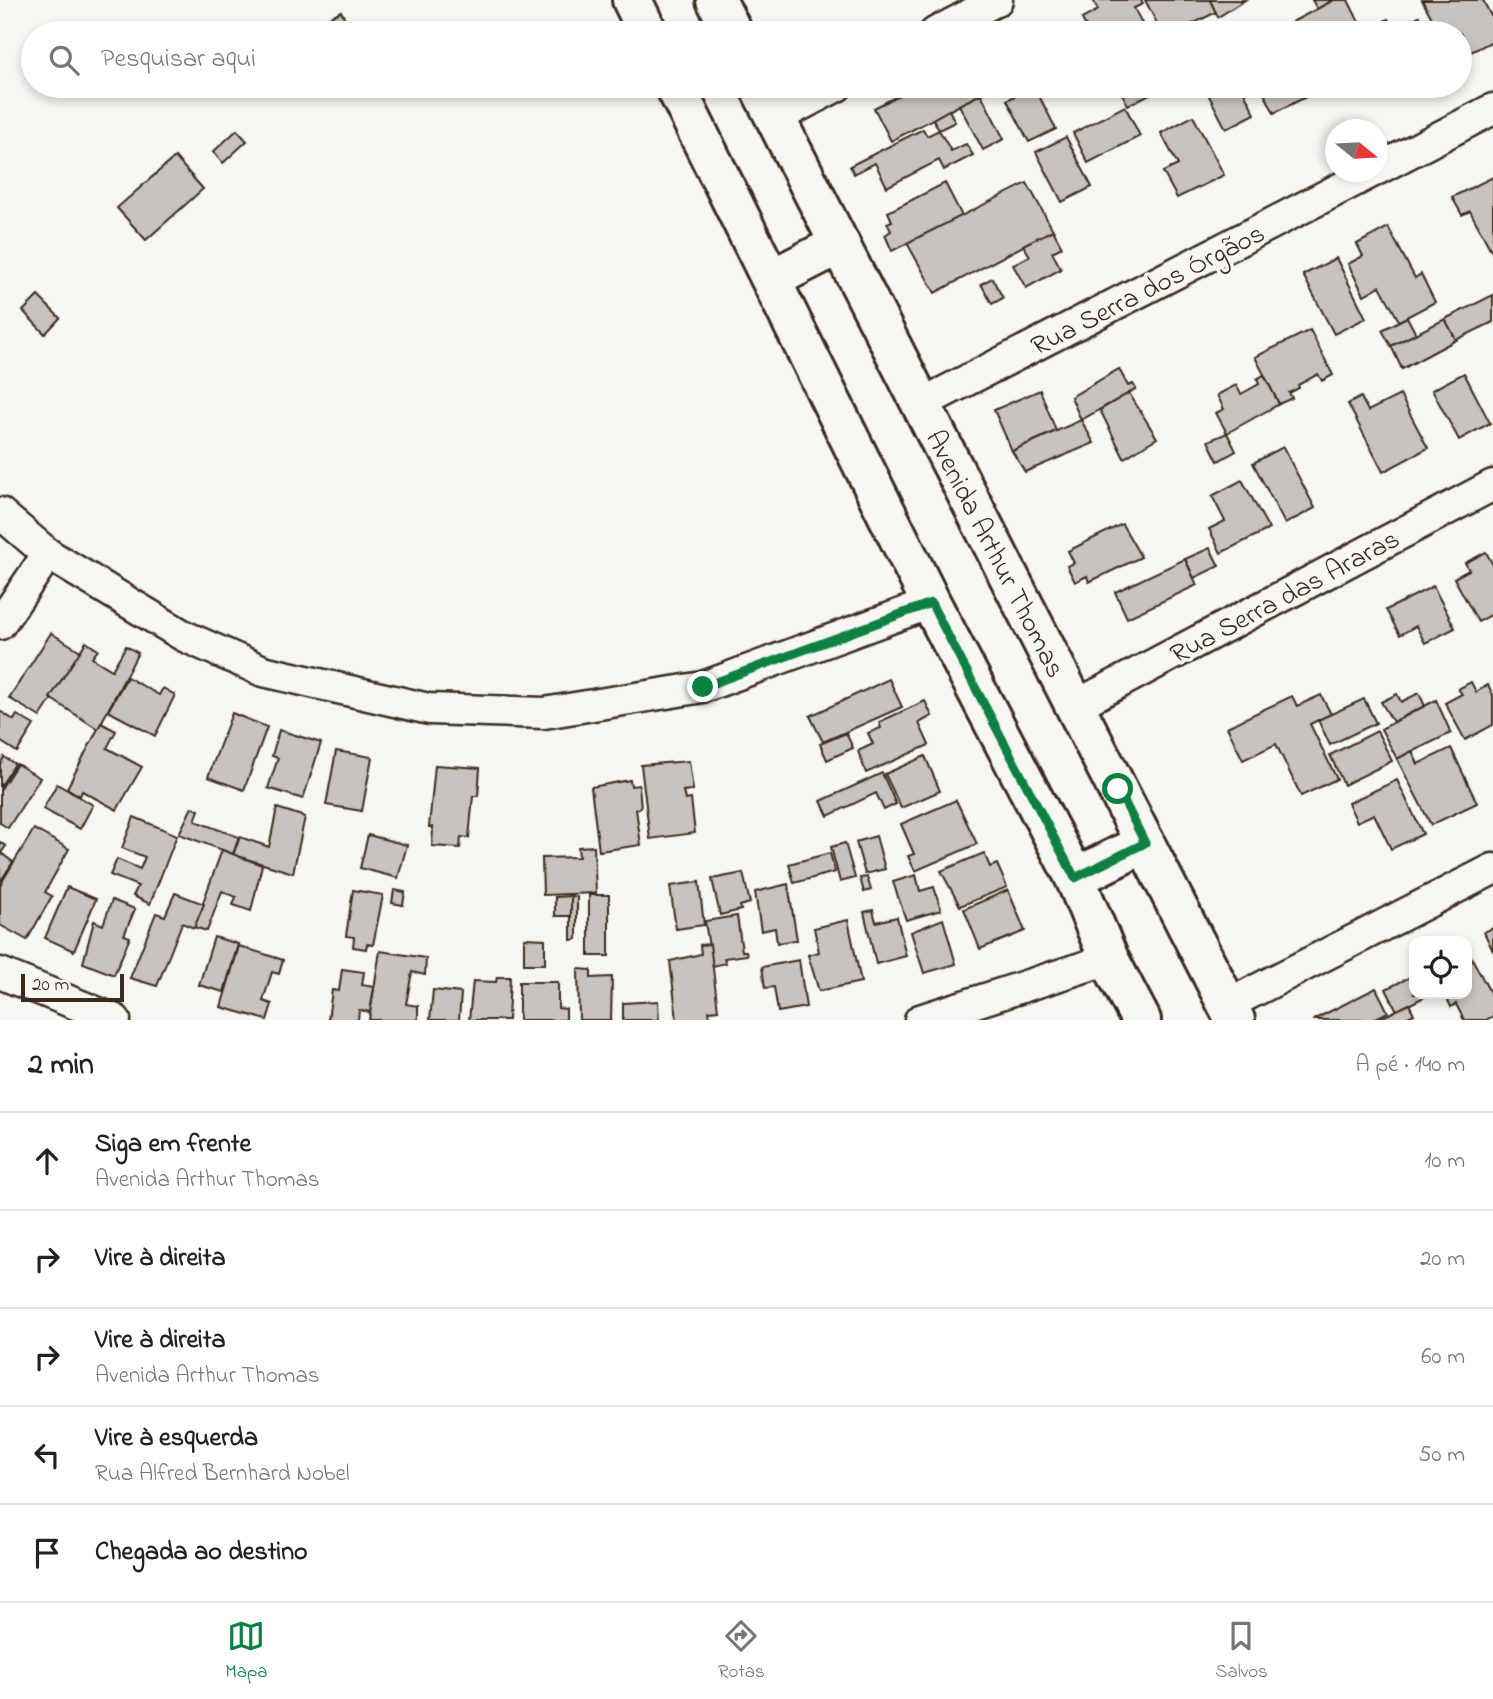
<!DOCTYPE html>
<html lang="pt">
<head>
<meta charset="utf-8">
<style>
  :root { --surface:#fff; --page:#f6f6f6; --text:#222; --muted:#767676; --line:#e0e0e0; --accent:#0b8043 }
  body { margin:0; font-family:"Indie Flower",sans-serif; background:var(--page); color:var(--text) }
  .controls { position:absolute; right:21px; bottom:21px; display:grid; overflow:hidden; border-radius:14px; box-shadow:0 4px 10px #0003 }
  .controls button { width:63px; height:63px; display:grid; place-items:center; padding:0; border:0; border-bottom:2px solid var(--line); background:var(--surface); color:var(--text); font:35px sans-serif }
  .compass { position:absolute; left:1325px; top:119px; width:63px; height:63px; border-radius:50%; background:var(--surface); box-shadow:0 4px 10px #0003; rotate:108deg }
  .scale { position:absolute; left:21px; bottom:18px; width:103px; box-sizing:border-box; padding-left:7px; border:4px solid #3b2a1e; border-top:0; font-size:19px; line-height:24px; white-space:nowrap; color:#3b2a1e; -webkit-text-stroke:5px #f6f6f2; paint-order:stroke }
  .stop { position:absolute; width:21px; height:21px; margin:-16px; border:5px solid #0b8043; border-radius:50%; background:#fff }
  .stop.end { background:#0b8043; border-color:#fff; box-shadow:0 2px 7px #0008 }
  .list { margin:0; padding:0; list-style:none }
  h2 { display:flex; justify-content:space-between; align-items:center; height:91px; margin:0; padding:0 28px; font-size:30px }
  h2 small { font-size:23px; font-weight:400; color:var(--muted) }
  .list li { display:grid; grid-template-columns:46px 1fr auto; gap:21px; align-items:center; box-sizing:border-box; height:98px; padding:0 28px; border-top:2px solid var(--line) }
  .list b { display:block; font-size:26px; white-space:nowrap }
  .list p { margin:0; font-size:23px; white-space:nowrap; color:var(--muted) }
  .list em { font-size:23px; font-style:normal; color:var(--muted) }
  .icon { flex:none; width:38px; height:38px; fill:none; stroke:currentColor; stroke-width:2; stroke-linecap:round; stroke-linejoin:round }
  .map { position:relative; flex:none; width:1493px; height:1020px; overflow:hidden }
  .search { position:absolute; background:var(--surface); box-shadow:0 4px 10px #0003; left:21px; right:21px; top:21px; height:77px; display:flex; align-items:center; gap:18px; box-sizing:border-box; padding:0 24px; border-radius:38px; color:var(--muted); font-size:26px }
  .sheet { height:581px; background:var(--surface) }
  nav { display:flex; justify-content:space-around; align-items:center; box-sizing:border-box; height:98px; border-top:2px solid var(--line); background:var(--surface); font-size:19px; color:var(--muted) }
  nav a { display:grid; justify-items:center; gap:4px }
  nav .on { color:var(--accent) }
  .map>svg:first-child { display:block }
  .building { fill:#c8c3be; stroke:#3b2a1e; stroke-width:2 }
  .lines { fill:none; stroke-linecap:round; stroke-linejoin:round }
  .minor-casing { stroke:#3b2a1e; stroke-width:35 }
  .secondary-casing { stroke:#3b2a1e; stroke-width:44 }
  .minor { stroke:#f6f6f2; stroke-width:30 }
  .secondary { stroke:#f6f6f2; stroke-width:38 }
  .route { stroke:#0b8043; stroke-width:9 }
  .labels { text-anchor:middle; stroke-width:7; stroke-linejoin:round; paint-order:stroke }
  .street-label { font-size:28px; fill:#3b2a1e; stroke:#f6f6f2 }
</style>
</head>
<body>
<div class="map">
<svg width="1493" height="1020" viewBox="0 0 1493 1020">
  <rect width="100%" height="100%" fill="#f6f6f2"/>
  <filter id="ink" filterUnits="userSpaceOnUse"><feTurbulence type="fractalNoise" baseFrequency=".0143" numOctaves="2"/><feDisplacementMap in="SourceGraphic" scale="14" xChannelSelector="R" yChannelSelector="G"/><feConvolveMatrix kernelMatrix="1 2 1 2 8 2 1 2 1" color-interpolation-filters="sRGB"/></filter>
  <g filter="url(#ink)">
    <!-- building -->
    <g class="building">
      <polygon points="1093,0 1141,0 1143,4 1134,8 1147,33 1089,33 1082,19 1098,10"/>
      <polygon points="1145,0 1210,0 1216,12 1175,33 1162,33"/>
      <polygon points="1210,0 1245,0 1218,17"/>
      <polygon points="1312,0 1334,0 1317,9"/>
      <polygon points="1334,0 1348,0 1360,24 1342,33 1340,28 1330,33 1299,33 1292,22"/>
      <polygon points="1422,0 1483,0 1493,20 1493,41 1471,52 1460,33 1440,33"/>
      <polygon points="341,11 352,33 326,33 321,22"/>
      <polygon points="1419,16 1428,33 1364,31 1388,19 1393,29"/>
      <polygon points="917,86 976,86 981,94 891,141 874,108"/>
      <polygon points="998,86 1013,86 1002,92"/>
      <polygon points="1034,86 1056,129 1029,142 1007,100"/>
      <polygon points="1118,86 1166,86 1128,105"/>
      <polygon points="1214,86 1241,86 1255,114 1226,129 1206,90"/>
      <polygon points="1268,86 1313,86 1316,92 1274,113 1262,89"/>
      <polygon points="981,94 1004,139 983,150 959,105"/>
      <polygon points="1125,106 1140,136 1088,163 1073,133"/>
      <polygon points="949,110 955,122 939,130 933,119"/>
      <polygon points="1193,116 1224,175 1177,198 1163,172 1178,165 1161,133"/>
      <polygon points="923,129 927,136 939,130 951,151 966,144 973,155 944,170 939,160 887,187 875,163 854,174 850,166"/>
      <polygon points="237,130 247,141 223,163 213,152"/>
      <polygon points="1066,137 1092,187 1062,202 1036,152"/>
      <polygon points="175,157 203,189 146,240 117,208"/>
      <polygon points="1493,177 1493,254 1470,211 1462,215 1452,197"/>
      <polygon points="945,183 962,216 892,251 885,235 891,231 887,223 892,221 888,212"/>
      <polygon points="1027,183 1053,230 935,293 907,243"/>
      <polygon points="1388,227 1415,278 1421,274 1435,302 1399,321 1380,286 1364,295 1348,264 1363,256 1357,244"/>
      <polygon points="1053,230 1062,247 1052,252 1061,269 1026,288 1013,265 1030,256 1023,245"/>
      <polygon points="1336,258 1366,318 1334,334 1303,275"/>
      <polygon points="992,278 1003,298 992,304 981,284"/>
      <polygon points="1493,295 1493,322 1456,340 1445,319"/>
      <polygon points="38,296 60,318 45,334 23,311"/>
      <polygon points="1407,317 1416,334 1391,346 1382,330"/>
      <polygon points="1445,319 1456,340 1402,369 1391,346"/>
      <polygon points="1310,330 1333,375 1322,381 1318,374 1298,385 1299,388 1289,393 1292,398 1279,404 1255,357"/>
      <polygon points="1119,369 1128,386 1133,384 1136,389 1081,420 1071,397"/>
      <polygon points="1464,373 1490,423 1459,440 1432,390"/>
      <polygon points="1264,375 1279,404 1227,433 1216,413 1224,409 1217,395 1236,385 1241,394 1259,384 1257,379"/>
      <polygon points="1040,390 1056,431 1012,451 994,410"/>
      <polygon points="1129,393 1157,438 1124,458 1100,410"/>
      <polygon points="1400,395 1428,448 1383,472 1348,404 1361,397 1368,411"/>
      <polygon points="1081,420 1094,443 1025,472 1012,451"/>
      <polygon points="1227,433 1236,451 1218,461 1208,441"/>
      <polygon points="1283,447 1315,508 1285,524 1253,463"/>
      <polygon points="1242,480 1269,529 1221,553 1209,529 1225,521 1212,496"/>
      <polygon points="1122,524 1141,557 1089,582 1087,576 1075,582 1067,566 1074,563 1068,551"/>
      <polygon points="1210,548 1219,566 1194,578 1185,559"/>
      <polygon points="1486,552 1493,565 1493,614 1478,622 1454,578 1469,570 1465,563"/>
      <polygon points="1185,559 1197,585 1127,618 1115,592"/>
      <polygon points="1433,586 1455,628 1425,643 1416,626 1400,635 1386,610"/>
      <polygon points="51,633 82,652 40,717 9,698"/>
      <polygon points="86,642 98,650 92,658 112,670 126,646 138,653 98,729 50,698"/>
      <polygon points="127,677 159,695 163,688 175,695 155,736 108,711"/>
      <polygon points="889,679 902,707 823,742 810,716"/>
      <polygon points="1471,682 1476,692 1488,685 1493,695 1493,725 1465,740 1445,703 1462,694 1458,689"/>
      <polygon points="1419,693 1425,706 1393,722 1381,702 1397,694 1401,702"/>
      <polygon points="1321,695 1331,714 1310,724 1337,779 1301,796 1276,744 1243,760 1227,727 1292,696 1297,706"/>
      <polygon points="1364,699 1376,723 1330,745 1318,720"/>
      <polygon points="1436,700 1451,733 1397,759 1381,729"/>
      <polygon points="925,701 932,716 919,723 929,745 866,773 858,751 873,744 868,733 881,728 879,722"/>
      <polygon points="0,711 14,720 17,715 34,725 17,752 0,741"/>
      <polygon points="232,713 267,727 244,790 208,777"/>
      <polygon points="101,723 116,731 107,748 142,767 117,810 82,791 80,796 67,788"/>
      <polygon points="279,730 321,743 303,799 268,788 278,758 272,756"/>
      <polygon points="1377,731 1392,761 1344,785 1330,755"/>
      <polygon points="846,733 853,748 827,760 820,744"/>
      <polygon points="1451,748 1477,803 1431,825 1397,759 1412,751 1418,764"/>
      <polygon points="336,751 372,757 362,811 326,805"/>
      <polygon points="925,756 940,791 901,808 885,774"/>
      <polygon points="4,757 15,764 0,787 0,764"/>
      <polygon points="689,761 693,790 683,791 685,800 691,799 695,833 650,839 641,765"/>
      <polygon points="17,764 40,778 8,828 0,823 0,790"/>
      <polygon points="435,765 480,768 478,796 473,796 469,838 461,837 460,848 432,846 433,827 429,827"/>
      <polygon points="882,773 896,804 884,810 876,793 828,816 821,801"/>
      <polygon points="630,780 631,786 639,785 641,808 636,809 641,845 599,851 591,787"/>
      <polygon points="1397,780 1423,834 1391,849 1374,814 1357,822 1348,803"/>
      <polygon points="57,784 93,805 80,829 43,809"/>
      <polygon points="956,800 977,844 915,871 908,856 914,854 901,824"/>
      <polygon points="192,807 199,810 195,821 239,837 233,854 179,834"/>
      <polygon points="277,808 305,817 293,873 233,855 240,837 269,847"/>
      <polygon points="134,817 177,835 150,904 133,896 138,886 110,875 117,859 140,869 145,857 122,848"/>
      <polygon points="34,829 69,849 45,892 52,896 27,940 0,925 0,885"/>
      <polygon points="368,835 407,845 398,878 360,868"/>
      <polygon points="876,836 885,869 865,874 856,842"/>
      <polygon points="0,842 6,846 1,853 13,862 0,882"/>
      <polygon points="845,843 855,878 840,882 831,847"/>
      <polygon points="594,846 596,893 543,895 542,858 579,857 578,847"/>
      <polygon points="222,850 262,865 251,911 233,905 236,897 222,891 207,931 194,927"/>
      <polygon points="830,853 835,872 794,883 789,864"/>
      <polygon points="984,853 990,867 997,864 1007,887 960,906 941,871"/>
      <polygon points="743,873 750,903 740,906 741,910 720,915 712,879"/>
      <polygon points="916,875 920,891 934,887 941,910 906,920 893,882"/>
      <polygon points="867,877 871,890 864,892 860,878"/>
      <polygon points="699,882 704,925 676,929 670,886"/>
      <polygon points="788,884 797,940 777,943 775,928 761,931 755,892"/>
      <polygon points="67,887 96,899 74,951 45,938"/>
      <polygon points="353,890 383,895 373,945 367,944 366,949 353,947 354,937 346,936"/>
      <polygon points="394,890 405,892 403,905 392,903"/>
      <polygon points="1008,890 1025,931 980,949 964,909"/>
      <polygon points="175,893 204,904 194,928 182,923 157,986 130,978 156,913 165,916"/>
      <rect x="589" y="895" width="20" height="61"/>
      <polygon points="571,896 571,916 555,916 555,897"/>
      <polygon points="571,896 577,897 577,939 571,940"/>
      <polygon points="112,900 135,909 124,935 130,937 114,975 83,963 94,921 103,925"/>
      <polygon points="873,910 876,922 897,917 906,956 876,964 864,912"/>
      <polygon points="737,916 742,951 746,951 747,955 724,958 726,963 712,966 705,921"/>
      <polygon points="943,919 956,964 924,973 911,932"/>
      <polygon points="848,920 861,982 819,991 808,955 819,952 814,928"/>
      <polygon points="1493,928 1493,951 1484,932"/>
      <polygon points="214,937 238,944 224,992 199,985"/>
      <polygon points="524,938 545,939 545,964 524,964"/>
      <polygon points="710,944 718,1010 709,1011 710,1020 677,1020 670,961 701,954 700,945"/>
      <polygon points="239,946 283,960 279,974 272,972 263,1001 272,1004 267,1020 221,1007"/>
      <polygon points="1467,949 1493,998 1493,1016 1486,1020 1464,1020 1456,1004 1451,1007 1445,994 1467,994"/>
      <polygon points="380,951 426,958 425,975 412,972 406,1004 418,1006 418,1020 369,1020"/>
      <polygon points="799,960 806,1007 778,1012 774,987 765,988 762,967"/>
      <polygon points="342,969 364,972 362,985 374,987 370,1012 359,1010 358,1020 328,1020 332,990 339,991"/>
      <polygon points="578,969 591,970 591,978 612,977 611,1020 579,1020"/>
      <polygon points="1414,975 1414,994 1430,994 1397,1011 1386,989"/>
      <polygon points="497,977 510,977 508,1020 469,1020 473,981 496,982"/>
      <polygon points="519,982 558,982 558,1008 566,1009 566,1020 519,1020"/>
      <polygon points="1376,988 1388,1012 1372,1020 1313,1020"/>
      <polygon points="433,990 461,993 459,1020 430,1020"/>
      <polygon points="658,1001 659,1020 623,1020 623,1003"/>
      <polygon points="1409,1004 1414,1014 1402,1020 1377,1020"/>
    </g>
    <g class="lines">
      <!-- minor casing -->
      <g class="minor-casing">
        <g id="minor">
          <polyline points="935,33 997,0"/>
          <polyline points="776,118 837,86"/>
          <polyline points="1378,169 1493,109"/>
          <polyline points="921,404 1372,172"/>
          <polyline points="0,513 48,554 184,636 263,671 429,709 544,713 703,687 931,603"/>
          <polyline points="0,624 48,554"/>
          <polyline points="1075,706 1493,485"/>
          <polyline points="0,973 115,1020"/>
          <polyline points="1227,1005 1493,869"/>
          <polyline points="920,1020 1109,959"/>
        </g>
      </g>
      <!-- secondary casing -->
      <g class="secondary-casing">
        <g id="secondary">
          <polyline points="632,0 648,33"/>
          <polyline points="716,0 733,33"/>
          <polyline points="675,86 931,603 1075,878 1109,959 1141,1020"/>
          <polyline points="759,86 1235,1020"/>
          <polyline points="772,279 840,244"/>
          <polyline points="1075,878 1145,843"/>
        </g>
      </g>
      <!-- minor -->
      <use href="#minor" class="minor"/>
      <!-- secondary -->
      <use href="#secondary" class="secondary"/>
    </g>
  </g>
  <g class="lines" filter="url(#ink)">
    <!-- route -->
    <polyline class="route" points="703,687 931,603 1075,878 1145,843 1118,789"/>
  </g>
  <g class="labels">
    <!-- street labels -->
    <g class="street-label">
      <text transform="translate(1147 288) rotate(-27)" y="10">Rua Serra dos Órgãos</text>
      <text transform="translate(997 553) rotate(63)" y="10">Avenida Arthur Thomas</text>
      <text transform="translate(1284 595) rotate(-28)" y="10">Rua Serra das Araras</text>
    </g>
  </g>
</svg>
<div class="controls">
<button><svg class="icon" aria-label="locate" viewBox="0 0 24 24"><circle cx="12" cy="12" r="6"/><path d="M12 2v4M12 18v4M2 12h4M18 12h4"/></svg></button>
</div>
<svg class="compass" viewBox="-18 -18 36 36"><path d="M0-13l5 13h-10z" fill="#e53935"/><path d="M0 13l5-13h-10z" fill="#767676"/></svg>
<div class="scale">20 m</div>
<div class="stop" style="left:1118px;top:789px"></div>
<div class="stop end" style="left:703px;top:687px"></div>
<div class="search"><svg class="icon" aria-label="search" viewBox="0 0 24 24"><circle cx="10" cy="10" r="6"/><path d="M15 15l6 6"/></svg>Pesquisar aqui</div>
</div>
<section class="sheet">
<h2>2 min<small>A pé · 140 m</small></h2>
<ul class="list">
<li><svg class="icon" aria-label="ahead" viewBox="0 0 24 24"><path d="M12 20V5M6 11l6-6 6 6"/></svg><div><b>Siga em frente</b><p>Avenida Arthur Thomas</p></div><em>10 m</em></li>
<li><svg class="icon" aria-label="right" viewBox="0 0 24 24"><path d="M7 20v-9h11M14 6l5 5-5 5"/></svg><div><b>Vire à direita</b></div><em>20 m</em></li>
<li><svg class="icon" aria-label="right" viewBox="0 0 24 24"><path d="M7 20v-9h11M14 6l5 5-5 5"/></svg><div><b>Vire à direita</b><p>Avenida Arthur Thomas</p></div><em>60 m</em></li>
<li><svg class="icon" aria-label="left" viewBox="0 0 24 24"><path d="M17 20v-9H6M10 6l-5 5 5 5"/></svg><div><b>Vire à esquerda</b><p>Rua Alfred Bernhard Nobel</p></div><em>50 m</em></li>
<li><svg class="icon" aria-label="arrive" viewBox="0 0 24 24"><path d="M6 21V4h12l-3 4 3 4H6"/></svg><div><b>Chegada ao destino</b></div></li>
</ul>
</section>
<nav>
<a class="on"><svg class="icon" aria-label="map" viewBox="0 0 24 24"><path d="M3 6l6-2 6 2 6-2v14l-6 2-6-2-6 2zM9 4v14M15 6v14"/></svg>Mapa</a>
<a><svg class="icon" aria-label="directions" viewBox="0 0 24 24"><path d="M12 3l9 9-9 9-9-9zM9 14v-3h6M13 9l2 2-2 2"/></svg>Rotas</a>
<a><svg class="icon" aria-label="saved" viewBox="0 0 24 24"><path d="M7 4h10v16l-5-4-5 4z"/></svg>Salvos</a>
</nav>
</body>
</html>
